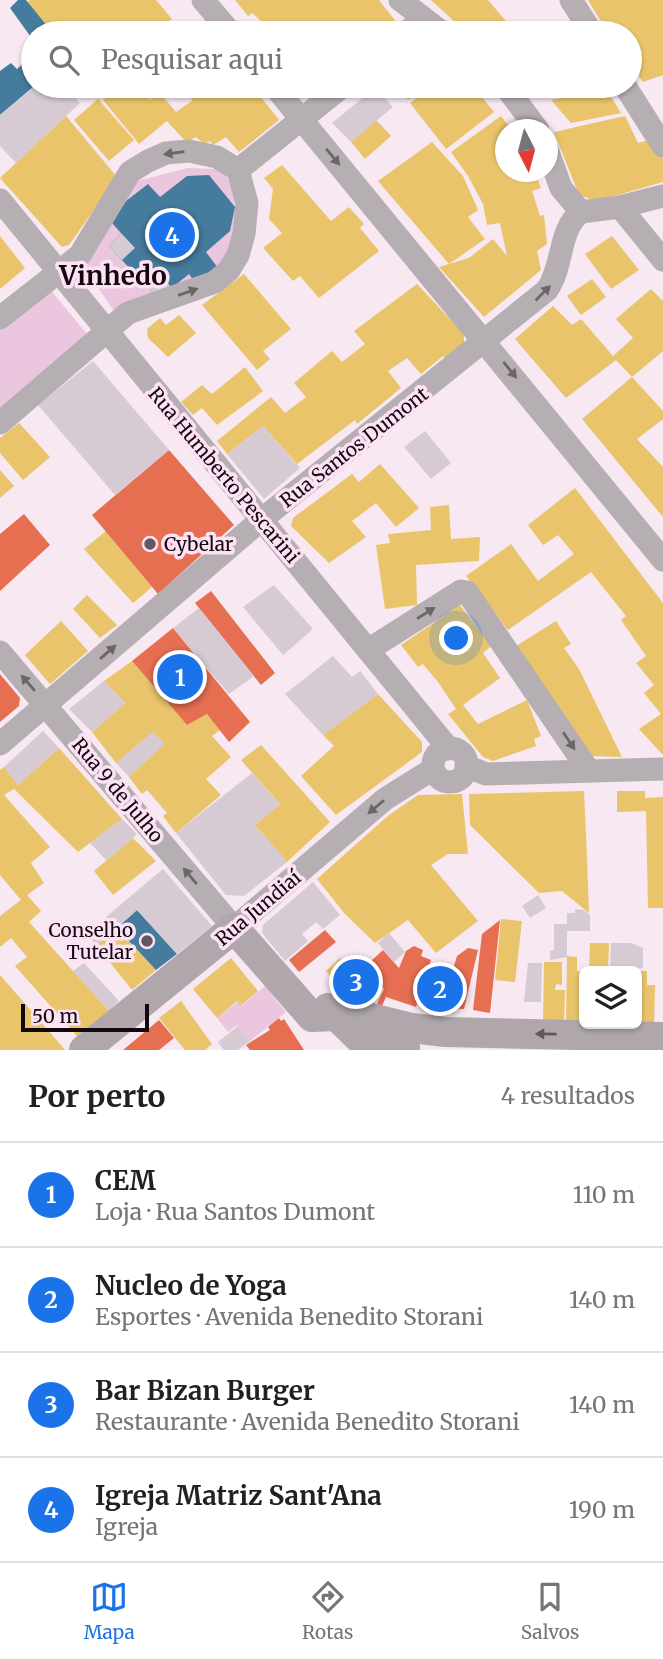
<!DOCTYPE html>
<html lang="pt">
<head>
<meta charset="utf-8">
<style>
  :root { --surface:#fff; --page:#f6f6f6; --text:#202124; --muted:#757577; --line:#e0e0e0; --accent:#1a73e8 }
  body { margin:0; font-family:Merriweather,serif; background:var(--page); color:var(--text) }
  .controls { position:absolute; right:21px; bottom:21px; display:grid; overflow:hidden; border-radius:10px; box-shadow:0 2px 5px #0004 }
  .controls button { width:63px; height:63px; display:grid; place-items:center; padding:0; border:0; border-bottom:2px solid var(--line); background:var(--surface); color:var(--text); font:35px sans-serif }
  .compass { position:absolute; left:495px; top:119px; width:63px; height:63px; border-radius:50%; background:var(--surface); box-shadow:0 2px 5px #0004; rotate:174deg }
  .scale { position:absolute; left:21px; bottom:18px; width:128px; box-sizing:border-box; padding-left:7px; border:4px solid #12090f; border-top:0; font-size:19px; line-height:24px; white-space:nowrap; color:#12090f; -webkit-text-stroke:5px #fde2f5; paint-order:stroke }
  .you { position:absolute; left:457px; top:639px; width:24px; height:24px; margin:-18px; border:5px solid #fff; border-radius:50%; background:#1a73e8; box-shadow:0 0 0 10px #1a73e833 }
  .badge { display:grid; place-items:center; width:46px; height:46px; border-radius:50%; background:var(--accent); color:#fff; font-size:23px; font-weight:700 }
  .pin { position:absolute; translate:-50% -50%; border:4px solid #fff; box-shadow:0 2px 7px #0006 }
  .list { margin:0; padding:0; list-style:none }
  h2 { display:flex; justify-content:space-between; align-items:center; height:91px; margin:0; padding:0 28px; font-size:30px }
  h2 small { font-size:23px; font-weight:400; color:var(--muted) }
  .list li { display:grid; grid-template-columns:46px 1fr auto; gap:21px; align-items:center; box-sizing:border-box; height:105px; padding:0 28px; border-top:2px solid var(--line) }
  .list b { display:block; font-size:26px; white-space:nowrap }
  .list p { margin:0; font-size:23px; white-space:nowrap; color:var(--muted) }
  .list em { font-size:23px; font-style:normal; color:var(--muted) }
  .icon { flex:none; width:38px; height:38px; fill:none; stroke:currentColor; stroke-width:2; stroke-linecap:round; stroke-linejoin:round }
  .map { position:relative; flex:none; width:663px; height:1050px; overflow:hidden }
  .search { position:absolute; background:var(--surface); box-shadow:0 2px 5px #0004; left:21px; right:21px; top:21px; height:77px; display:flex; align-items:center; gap:18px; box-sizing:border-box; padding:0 24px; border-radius:38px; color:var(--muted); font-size:26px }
  .sheet { height:511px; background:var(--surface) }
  nav { display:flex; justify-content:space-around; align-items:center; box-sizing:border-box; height:98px; border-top:2px solid var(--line); background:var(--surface); font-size:19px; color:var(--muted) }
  nav a { display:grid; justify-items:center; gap:4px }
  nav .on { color:var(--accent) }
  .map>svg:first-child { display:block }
  .green { fill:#eac6df }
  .homes { fill:#e9c46a }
  .shops { fill:#e76f51 }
  .public { fill:#457b9d }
  .building { fill:#d7cbd3 }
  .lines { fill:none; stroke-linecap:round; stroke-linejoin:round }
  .minor { stroke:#b5aeb2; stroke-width:23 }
  .major { stroke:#afa7ac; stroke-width:30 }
  .oneway { fill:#6c6469 }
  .oneway2 { fill:#60585e }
  .poi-dot { fill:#62575e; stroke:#fde2f5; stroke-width:2.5 }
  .labels { text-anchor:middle; stroke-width:7; stroke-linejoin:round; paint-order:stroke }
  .street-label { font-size:19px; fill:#12090f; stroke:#fde2f5 }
  .poi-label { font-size:19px; fill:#12090f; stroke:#fde2f5; text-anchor:start }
  .district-label { font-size:26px; font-weight:bold; fill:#12090f; stroke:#fde2f5 }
</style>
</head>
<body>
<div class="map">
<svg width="663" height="1050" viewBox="0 0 663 1050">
  <rect width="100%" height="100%" fill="#f7e8f2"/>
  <!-- green -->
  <g class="green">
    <polygon points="187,168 222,169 243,203 228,261 211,281 116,314 85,269 137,181"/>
    <polygon points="49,288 87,334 0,413 0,329"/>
    <polygon points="265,986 286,1012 250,1041 237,1025 228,1032 217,1018 237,1002 241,1006"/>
  </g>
  <!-- homes -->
  <g class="homes">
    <polygon points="30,0 156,0 172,19 153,33 125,33 116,23 103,33 53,33 27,2"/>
    <polygon points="235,0 379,0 397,23 384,33 255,33 251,28 261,21 252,13 248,16"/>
    <polygon points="431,0 488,0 511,27 527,24 531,33 467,33"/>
    <polygon points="588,0 663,0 663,75 643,82 630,63 630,33 608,33"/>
    <polygon points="120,86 138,86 150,100 159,92 176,112 193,100 187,94 193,90 190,86 252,86 279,120 239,152 226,137 213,145 210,141 204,144 196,137 186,142 167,121 139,144 103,100"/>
    <polygon points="398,86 425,86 408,100"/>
    <polygon points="433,86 473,86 494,112 446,149 410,103"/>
    <polygon points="607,90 621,113 571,123 551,100"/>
    <polygon points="98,99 134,140 109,161 74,120"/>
    <polygon points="66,116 117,177 69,245 62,247 0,178"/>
    <polygon points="501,116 512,130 505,130 505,172 535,172 541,188 532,191 540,216 544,215 547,244 537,251 541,270 484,317 439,267 449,264 378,181 432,142 463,176 478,210 468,217 485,239 449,264 469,258 493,239 507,256 500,223 487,225 483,204 468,176 451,152"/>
    <polygon points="625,116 638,143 649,140 663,159 663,182 611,197 593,200 579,195 554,132"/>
    <polygon points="376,120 391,136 365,159 351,142"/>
    <polygon points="282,165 331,221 349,207 364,224 360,228 379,251 319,298 300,276 293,281 263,248 282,233 269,219 273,189 264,178"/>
    <polygon points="0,236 25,268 0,289"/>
    <polygon points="612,236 639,270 611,289 585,254"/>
    <polygon points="244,274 291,329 263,351 270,359 257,370 202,305"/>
    <polygon points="592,279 606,297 581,315 567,296"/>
    <polygon points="417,284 464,334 464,344 446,359 443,356 421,374 407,358 388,371 401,388 357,424 355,420 297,464 263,426 227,454 217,441 271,397 285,413 306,397 294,383 332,351 342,362 365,344 354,331"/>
    <polygon points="651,289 663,301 663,351 632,377 663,411 663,419 637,439 663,467 663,517 582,419 632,377 616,360 566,398 515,339 553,306 572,325 581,319 613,356 633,338 616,319"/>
    <polygon points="179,315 196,333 168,357 148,338 147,329 160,318 166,325"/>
    <polygon points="245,367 263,391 217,425 202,408 193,415 181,402 202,385 212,394"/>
    <polygon points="19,423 50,457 23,480 0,453 0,438"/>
    <polygon points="380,464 419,508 396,527 376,503 352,521 366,537 329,563 291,526 293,518 352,474 359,482"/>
    <polygon points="0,470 14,486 0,498"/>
    <polygon points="575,488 663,603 663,755 639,729 661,714 644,693 654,685 636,663 646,656 621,620 626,616 591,572 508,630 466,576 511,544 538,581 574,554 558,535 543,545 528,525"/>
    <polygon points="449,505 451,539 480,537 479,561 416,565 417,605 385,609 376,545 390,543 388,534 431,530 430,507"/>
    <polygon points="106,531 152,587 133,603 84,549"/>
    <polygon points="87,595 117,625 100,638 73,609"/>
    <polygon points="460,605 491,646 483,653 500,678 463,705 478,724 527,700 541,736 534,739 536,746 493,761 483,757 448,714 456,709 438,682 423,664 418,667 401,645"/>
    <polygon points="61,621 88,651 50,684 25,655"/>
    <polygon points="556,621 571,644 564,648 579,669 622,757 591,756 516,646"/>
    <polygon points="132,661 187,725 207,714 220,730 212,736 231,757 206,779 221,795 176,833 163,816 167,813 147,790 142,794 129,777 164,744 153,732 116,763 92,732 125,703 104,681"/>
    <polygon points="378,694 422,742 422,752 336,815 301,776 334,746 323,735"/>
    <polygon points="261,745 330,822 287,862 255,825 280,804 241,760"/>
    <polygon points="59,748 122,819 78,852 14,789 4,795 50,847 31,863 44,883 27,895 41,911 29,922 109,1011 78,1037 15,966 27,957 11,938 0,947 0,916 21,900 0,875 0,770 4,767 18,785"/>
    <polygon points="584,791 587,858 589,913 562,891 539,893 470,825 469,794"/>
    <polygon points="617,791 645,791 645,798 663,797 663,908 648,908 646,811 617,812"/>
    <polygon points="462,794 468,854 448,854 431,865 478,921 436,953 408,920 375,943 345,914 317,879 389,815 418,795"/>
    <polygon points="133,838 156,861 113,895 94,871"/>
    <polygon points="501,919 522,921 515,982 495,980"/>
    <polygon points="117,928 156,970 132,990 96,945"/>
    <polygon points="590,943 609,943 608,971 589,971"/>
    <polygon points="567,956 577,957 577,971 584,971 584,983 579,983 579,991 584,991 584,1025 566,1025"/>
    <polygon points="231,958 258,991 240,1006 237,1001 217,1018 193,989"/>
    <polygon points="340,958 354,975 340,987 326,971"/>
    <polygon points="544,962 562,962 562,985 556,984 555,990 565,990 564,1024 543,1024"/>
    <polygon points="637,971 647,971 647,985 655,985 654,1026 637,1024"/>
    <polygon points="0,975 21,999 65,1050 0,1050"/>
    <polygon points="181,1001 212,1044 205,1050 185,1050 159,1018"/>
  </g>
  <!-- shops -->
  <g class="shops">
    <polygon points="169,450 234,525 158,594 92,515"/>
    <polygon points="24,514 50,545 0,591 0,534"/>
    <polygon points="211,591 275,673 261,685 195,603"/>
    <polygon points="173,628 250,722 229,742 207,714 187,725 132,661"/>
    <polygon points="0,674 20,698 19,706 0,722"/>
    <polygon points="500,920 490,1013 473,1010 482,934"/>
    <polygon points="325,930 336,942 299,972 289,960"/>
    <polygon points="414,946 423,950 421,956 431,960 416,1007 386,997 382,1006 377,1004 384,989 371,975 349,998 336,993 383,950 399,968 406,951"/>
    <polygon points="468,948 478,950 464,1009 441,1008 440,1004 427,1001 438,962 454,966 457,956"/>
    <polygon points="279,1018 281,1021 284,1019 304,1050 250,1050 246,1045 270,1030 268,1027"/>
    <polygon points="159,1020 174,1038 159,1050 123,1050"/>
  </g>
  <!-- public -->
  <g class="public">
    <polygon points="18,0 26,0 53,33 33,33 33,40 10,8"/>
    <polygon points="33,54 33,87 0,115 0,71 11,63 17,69"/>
    <polygon points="209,175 235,207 230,231 206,252 218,268 197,285 189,274 158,299 109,246 121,233 112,223 126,201 148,184 160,197 187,176"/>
    <polygon points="137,910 177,954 156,970 117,928"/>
  </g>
  <!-- building -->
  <g class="building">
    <polygon points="35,86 64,86 80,103 16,163 0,146 0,115"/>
    <polygon points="375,88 393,107 351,142 332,123"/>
    <polygon points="121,233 135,248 122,260 109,246"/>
    <polygon points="158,272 172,288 158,299 144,284"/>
    <polygon points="93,361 169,450 115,495 38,405"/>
    <polygon points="263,426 300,468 264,499 227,454"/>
    <polygon points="425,431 451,463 431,479 404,447"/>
    <polygon points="274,585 313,629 283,655 243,607"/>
    <polygon points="199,608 254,676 229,694 173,628"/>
    <polygon points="333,656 352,677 360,671 378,694 323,735 285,694"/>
    <polygon points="104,681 125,703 92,732 69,709"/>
    <polygon points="43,731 59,748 18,785 4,767"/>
    <polygon points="153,732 164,744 129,777 116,763"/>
    <polygon points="252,773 280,804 255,825 287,862 244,896 226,895 176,833"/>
    <polygon points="122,819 137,834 107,861 90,843"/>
    <polygon points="163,869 212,926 177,954 137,910 96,945 86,934"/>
    <polygon points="313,882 340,915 323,929 316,922 302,934 308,941 285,961 262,933 263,925"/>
    <polygon points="538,895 546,908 530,918 522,906"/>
    <polygon points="575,909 584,910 590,915 590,931 567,931 567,957 550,960 550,951 554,950 554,924 567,924 567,913 575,913"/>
    <polygon points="389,933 405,952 394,962 378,943"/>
    <polygon points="611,943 631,943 643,948 643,968 610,971"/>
    <polygon points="84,963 119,1001 109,1011 73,971"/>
    <polygon points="528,963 542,963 541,1002 524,1002"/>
    <polygon points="238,1026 250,1041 238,1050 224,1050 218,1042"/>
  </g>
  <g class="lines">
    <!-- minor -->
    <g class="minor">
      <polyline points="203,0 231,33"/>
      <polyline points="400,0 443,33"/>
      <polyline points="571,0 592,33"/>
      <polyline points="405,33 423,19"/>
      <polyline points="274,86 663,560"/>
      <polyline points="505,86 538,130"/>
      <polyline points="625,86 663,146"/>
      <polyline points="548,152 561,188 581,212"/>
      <polyline points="238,170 343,86"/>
      <polyline points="0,200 449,749"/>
      <polyline points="620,207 663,260"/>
      <polyline points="581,212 620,207 663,196"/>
      <polyline points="0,318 80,255 130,172 148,161 166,153 189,151 217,157 238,170 247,203 244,234 238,255 229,270 215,282 128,313 0,423"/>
      <polyline points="368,650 461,591 467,592 589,771"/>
      <polyline points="0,652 234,928 385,799 433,769"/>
      <path d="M0 744 261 520 547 290C564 266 558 229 581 212"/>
      <circle cx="450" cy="765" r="17"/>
      <polyline points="466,766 486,774 663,769"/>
    </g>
    <!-- major -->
    <g class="major">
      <polyline points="328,1008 359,1038 405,1047"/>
      <polyline points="84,1050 234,928 312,1017 359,1015 412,1028 445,1032 663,1037"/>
    </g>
  </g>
  <!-- one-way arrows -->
  <defs><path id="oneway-solid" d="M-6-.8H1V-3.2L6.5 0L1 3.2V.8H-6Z" transform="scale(1.75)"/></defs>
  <g class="oneway">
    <use href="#oneway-solid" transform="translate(174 153) rotate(172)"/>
    <use href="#oneway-solid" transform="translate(333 157) rotate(50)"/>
    <use href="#oneway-solid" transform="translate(188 292) rotate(-19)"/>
    <use href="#oneway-solid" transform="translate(543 293) rotate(-45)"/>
    <use href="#oneway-solid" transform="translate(510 370) rotate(51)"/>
    <use href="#oneway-solid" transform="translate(426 613) rotate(-32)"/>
    <use href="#oneway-solid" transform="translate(108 652) rotate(-41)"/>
    <use href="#oneway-solid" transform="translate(28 683) rotate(-131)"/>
    <use href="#oneway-solid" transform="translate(569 741) rotate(56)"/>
    <use href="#oneway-solid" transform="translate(376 807) rotate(140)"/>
    <use href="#oneway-solid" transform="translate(190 876) rotate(-130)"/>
  </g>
  <use class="oneway2" href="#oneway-solid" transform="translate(546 1034) rotate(-179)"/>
  <!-- markers -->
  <g class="poi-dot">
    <circle cx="150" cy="544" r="7"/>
    <circle cx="147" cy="941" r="7"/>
  </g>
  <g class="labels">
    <!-- street labels -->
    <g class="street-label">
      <text transform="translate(354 447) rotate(-38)" y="7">Rua Santos Dumont</text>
      <text transform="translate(224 475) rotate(50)" y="7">Rua Humberto Pescarini</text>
      <text transform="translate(118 790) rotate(50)" y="7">Rua 9 de Julho</text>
      <text transform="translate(258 908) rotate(-40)" y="7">Rua Jundiaí</text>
    </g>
    <!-- poi labels -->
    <g class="poi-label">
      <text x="164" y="551">Cybelar</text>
      <text x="133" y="937" text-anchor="end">Conselho<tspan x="133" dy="22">Tutelar</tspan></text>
    </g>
    <!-- district labels -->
    <g class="district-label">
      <text x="113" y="285">Vinhedo</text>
    </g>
  </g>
</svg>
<div class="controls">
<button><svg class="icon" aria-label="layers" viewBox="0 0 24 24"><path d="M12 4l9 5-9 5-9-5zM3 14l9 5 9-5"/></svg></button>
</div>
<svg class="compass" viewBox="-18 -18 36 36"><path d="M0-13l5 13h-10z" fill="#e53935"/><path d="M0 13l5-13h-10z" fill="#757577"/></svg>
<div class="scale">50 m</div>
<div class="you"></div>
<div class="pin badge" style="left:180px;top:677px">1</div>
<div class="pin badge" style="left:440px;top:989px">2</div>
<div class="pin badge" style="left:356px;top:982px">3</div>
<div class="pin badge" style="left:172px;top:235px">4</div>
<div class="search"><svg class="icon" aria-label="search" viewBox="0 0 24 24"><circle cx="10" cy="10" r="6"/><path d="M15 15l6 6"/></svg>Pesquisar aqui</div>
</div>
<section class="sheet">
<h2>Por perto<small>4 resultados</small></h2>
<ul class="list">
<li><span class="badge">1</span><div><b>CEM</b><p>Loja · Rua Santos Dumont</p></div><em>110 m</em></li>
<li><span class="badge">2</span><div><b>Nucleo de Yoga</b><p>Esportes · Avenida Benedito Storani</p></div><em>140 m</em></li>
<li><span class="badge">3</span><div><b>Bar Bizan Burger</b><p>Restaurante · Avenida Benedito Storani</p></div><em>140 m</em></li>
<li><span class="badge">4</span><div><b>Igreja Matriz Sant'Ana</b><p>Igreja</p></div><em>190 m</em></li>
</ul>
</section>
<nav>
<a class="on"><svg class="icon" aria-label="map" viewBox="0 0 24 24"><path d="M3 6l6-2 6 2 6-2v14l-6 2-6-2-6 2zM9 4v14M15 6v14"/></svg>Mapa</a>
<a><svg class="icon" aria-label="directions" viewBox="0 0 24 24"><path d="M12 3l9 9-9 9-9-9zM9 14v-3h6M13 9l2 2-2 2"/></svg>Rotas</a>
<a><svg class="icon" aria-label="saved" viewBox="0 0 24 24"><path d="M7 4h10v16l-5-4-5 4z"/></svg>Salvos</a>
</nav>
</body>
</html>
